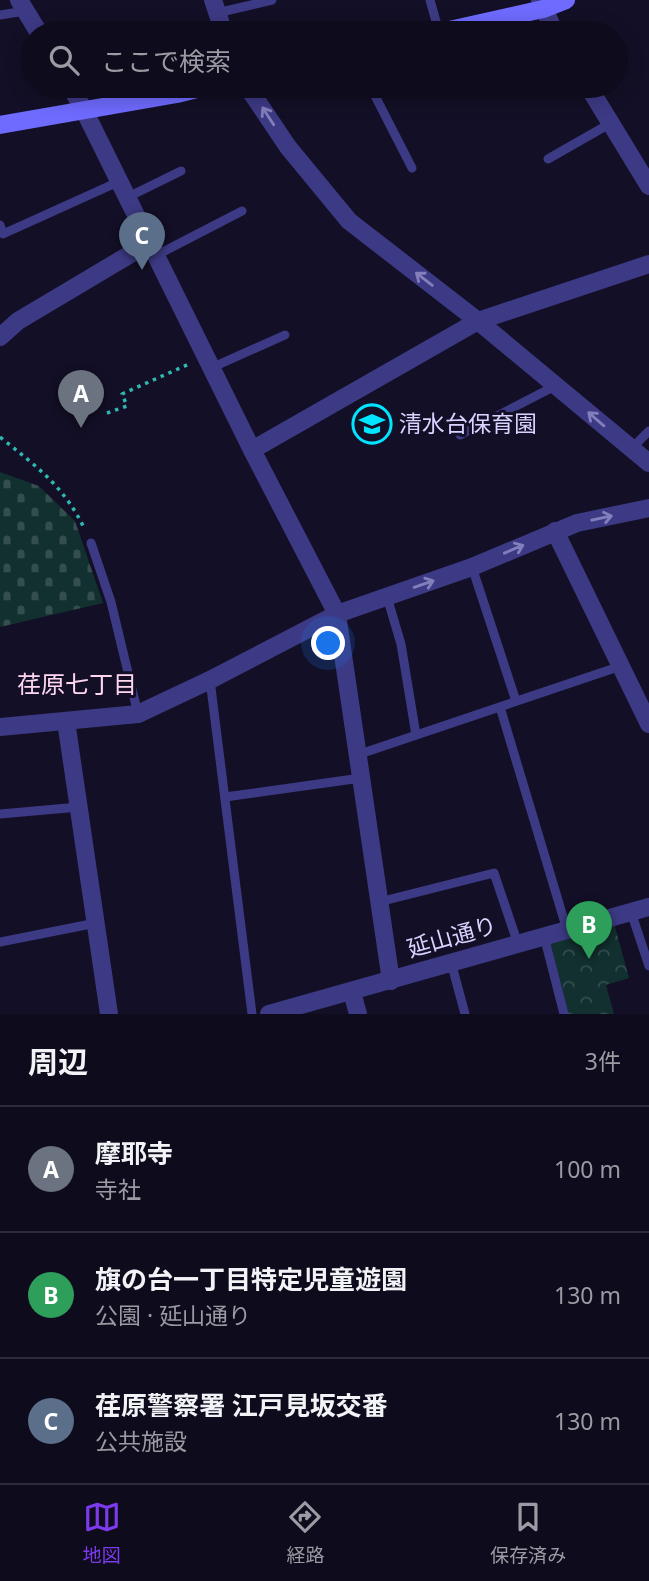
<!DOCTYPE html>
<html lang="ja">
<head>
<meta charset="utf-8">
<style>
  :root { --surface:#0e0b1c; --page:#171425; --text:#f1f3f6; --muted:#9b9ba3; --line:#2e2b3b; --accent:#7c3aed }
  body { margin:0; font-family:"Noto Sans","Noto Sans JP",sans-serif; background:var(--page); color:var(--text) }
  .you { position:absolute; left:329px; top:644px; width:24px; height:24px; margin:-18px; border:5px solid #fff; border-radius:50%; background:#1a73e8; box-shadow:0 0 0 10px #1a73e833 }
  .badge { display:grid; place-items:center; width:46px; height:46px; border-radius:50%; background:var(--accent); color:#fff; font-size:23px; font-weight:700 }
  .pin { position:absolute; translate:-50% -58px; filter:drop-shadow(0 2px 4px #0008) }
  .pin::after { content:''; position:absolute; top:37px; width:24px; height:21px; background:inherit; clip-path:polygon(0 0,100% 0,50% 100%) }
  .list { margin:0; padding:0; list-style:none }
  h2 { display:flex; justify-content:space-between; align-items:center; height:91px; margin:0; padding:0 28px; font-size:30px }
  h2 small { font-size:23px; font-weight:400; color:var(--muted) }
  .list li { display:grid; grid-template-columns:46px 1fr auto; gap:21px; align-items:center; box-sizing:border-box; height:126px; padding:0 28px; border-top:2px solid var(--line) }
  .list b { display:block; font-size:26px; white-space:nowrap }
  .list p { margin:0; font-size:23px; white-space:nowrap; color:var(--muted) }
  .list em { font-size:23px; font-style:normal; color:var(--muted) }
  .icon { flex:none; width:38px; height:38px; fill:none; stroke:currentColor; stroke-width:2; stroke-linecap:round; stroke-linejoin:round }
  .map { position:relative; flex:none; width:649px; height:1014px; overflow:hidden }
  .search { position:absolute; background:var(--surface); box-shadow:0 4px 18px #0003; left:21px; right:21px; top:21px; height:77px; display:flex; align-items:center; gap:18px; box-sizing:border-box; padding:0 24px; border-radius:38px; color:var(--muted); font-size:26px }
  .sheet { height:469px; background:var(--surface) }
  nav { display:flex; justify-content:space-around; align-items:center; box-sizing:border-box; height:98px; border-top:2px solid var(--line); background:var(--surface); font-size:19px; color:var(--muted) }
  nav a { display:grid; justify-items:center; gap:4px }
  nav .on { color:var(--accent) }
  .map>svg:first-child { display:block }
  .cemetery { fill:url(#cemetery-stones) }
  .park { fill:url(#park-crowns) }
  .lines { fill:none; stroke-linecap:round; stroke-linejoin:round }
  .path { stroke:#2fb8b0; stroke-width:3.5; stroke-dasharray:3.5 5; stroke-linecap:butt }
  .lane { stroke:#3d3a85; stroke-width:9 }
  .street { stroke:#3d3a85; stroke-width:18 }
  .secondary { stroke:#6f6bff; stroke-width:18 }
  .oneway { stroke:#837fbc }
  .labels { text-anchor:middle; stroke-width:6; stroke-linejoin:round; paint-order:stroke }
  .poi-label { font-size:23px; fill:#d9d4ff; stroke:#130f26; text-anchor:start }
  .street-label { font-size:23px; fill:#d9d4ff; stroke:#130f26 }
  .neighbourhood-label { font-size:24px; fill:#ffd6f0; stroke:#130f26 }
</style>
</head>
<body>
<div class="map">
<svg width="649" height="1014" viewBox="0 0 649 1014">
  <defs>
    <pattern id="cemetery-stones" width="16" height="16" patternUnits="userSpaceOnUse" patternTransform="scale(1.75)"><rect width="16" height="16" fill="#12302f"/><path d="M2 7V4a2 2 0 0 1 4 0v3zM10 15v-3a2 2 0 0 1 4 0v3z" fill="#344d4e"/></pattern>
    <pattern id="park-crowns" width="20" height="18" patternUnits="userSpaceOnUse" patternTransform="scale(1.75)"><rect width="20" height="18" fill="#12302f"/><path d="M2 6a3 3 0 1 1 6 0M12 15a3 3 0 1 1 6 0" fill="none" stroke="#344d4e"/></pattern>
  </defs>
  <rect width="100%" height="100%" fill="#130f26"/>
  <!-- cemetery -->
  <polygon class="cemetery" points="0,472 39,486 75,521 103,603 0,627"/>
  <!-- park -->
  <polygon class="park" points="614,923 629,978 606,985 614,1014 568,1014 550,941"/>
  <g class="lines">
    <!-- path -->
    <g class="path">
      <polyline points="107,413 127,406 122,394 189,364"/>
      <path d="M0 437C36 466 65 487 85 530"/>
    </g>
    <!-- lane -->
    <g class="lane">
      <polyline points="430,0 439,32"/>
      <polyline points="217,13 272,0"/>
      <polyline points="0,15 25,11"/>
      <polyline points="370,86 412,168"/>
      <polyline points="548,159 611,123"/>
      <polyline points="126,198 181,171"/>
      <polyline points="0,225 3,234 118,182"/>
      <polyline points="155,256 242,211"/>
      <polyline points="211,368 285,335"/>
      <polyline points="460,435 557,385"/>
      <polyline points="631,449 649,431"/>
      <polyline points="91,543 111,602 138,714"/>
      <polyline points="472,567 516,701"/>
      <polyline points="387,597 401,644 416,735"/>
      <polyline points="210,680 252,1014"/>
      <polyline points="500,707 567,930"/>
      <polyline points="357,755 621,666"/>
      <polyline points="225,797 361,778"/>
      <polyline points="0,814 79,807"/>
      <polyline points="379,902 494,873 518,944"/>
      <polyline points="631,912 649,966"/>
      <polyline points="544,936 564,1014"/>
      <polyline points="0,942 96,923"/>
      <polyline points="451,962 465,1014"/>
    </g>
    <!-- street -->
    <g class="street">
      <polyline points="19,0 39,33"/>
      <polyline points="213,0 224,33"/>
      <polyline points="540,0 555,33"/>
      <polyline points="70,86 84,110 252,450 337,614 391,981"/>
      <polyline points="247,86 288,147 349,221 478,321 649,463"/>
      <polyline points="588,86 649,186"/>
      <polyline points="0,337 18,321 149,243"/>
      <polyline points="252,450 478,321 649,264"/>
      <polyline points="555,531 649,724"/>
      <polyline points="66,721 109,1014"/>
      <polyline points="0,727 138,714 210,680 337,614 472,567 577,523 649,508"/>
      <polyline points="352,992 358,1014"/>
      <polyline points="269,1014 649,907"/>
    </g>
    <!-- secondary -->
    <g class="secondary">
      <polyline points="436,33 543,9 566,0"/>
      <polyline points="0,125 177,94 209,86"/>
    </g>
  </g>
  <!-- one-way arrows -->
  <defs><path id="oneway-shaft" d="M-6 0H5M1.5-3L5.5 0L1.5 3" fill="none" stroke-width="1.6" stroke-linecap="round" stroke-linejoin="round" transform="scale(1.75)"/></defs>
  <g class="oneway">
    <use href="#oneway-shaft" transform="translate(268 116) rotate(-123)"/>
    <use href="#oneway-shaft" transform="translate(424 279) rotate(-142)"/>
    <use href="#oneway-shaft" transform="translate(596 419) rotate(-139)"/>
    <use href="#oneway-shaft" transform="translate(602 518) rotate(-12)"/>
    <use href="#oneway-shaft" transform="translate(514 549) rotate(-23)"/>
    <use href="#oneway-shaft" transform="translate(424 584) rotate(-19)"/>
  </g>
  <!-- icons -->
  <defs>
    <g id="school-ring" transform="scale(2.0125)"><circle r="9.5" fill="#130f26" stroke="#00e5ff" stroke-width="1.5"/><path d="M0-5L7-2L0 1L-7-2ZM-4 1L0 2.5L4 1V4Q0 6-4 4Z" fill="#00e5ff"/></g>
  </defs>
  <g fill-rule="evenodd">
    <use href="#school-ring" x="372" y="424"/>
  </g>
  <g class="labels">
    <!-- poi labels -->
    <g class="poi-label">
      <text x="399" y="432">清水台保育園</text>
    </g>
    <!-- street labels -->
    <g class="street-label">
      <text transform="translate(452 937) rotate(-16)" y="8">延山通り</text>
    </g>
    <!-- neighbourhood labels -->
    <g class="neighbourhood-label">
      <text x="77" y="693">荏原七丁目</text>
    </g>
  </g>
</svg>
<div class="you"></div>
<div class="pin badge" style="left:81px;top:428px;background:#6b7280">A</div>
<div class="pin badge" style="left:589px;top:959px;background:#2e9e5b">B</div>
<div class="pin badge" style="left:142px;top:270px;background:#5c6f8a">C</div>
<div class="search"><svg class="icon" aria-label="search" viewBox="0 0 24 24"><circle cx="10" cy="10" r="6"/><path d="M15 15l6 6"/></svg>ここで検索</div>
</div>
<section class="sheet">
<h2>周辺<small>3件</small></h2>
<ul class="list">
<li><span class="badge" style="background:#6b7280">A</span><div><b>摩耶寺</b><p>寺社</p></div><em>100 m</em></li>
<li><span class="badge" style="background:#2e9e5b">B</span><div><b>旗の台一丁目特定児童遊園</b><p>公園 · 延山通り</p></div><em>130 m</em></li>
<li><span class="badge" style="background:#5c6f8a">C</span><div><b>荏原警察署 江戸見坂交番</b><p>公共施設</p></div><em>130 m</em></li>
</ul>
</section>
<nav>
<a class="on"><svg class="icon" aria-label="map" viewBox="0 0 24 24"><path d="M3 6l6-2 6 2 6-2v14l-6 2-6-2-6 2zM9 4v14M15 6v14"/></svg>地図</a>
<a><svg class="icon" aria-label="directions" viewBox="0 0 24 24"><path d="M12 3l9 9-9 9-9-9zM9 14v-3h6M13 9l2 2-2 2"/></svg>経路</a>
<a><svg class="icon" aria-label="saved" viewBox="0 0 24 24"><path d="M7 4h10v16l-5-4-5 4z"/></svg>保存済み</a>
</nav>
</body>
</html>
